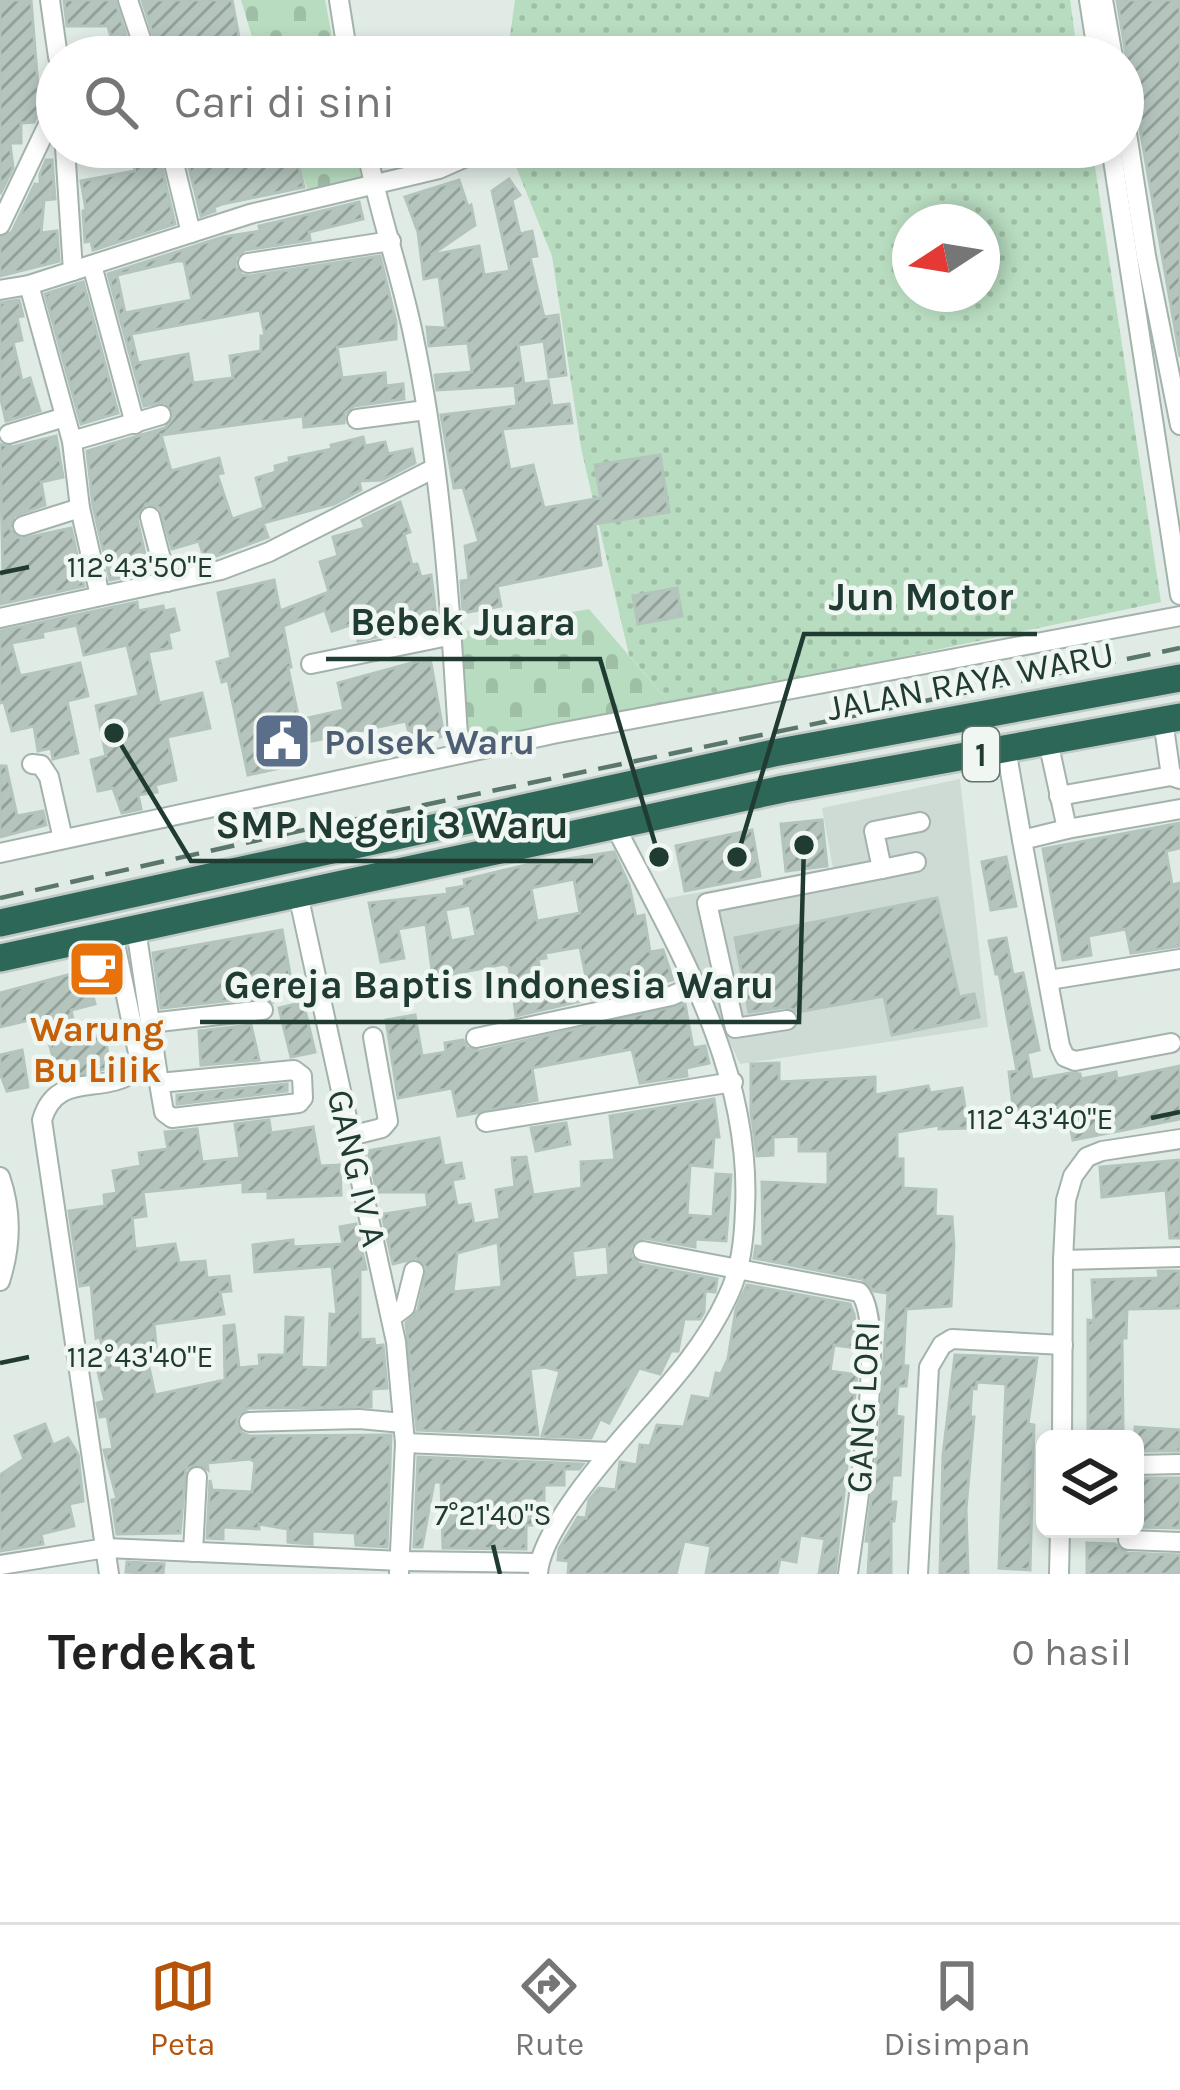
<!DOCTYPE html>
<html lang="id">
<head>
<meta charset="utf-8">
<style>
  :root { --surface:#fff; --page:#f2f2f2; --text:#222; --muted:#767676; --line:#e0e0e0; --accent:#b45309 }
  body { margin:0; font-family:Karla,sans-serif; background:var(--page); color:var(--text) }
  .controls { position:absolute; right:36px; bottom:36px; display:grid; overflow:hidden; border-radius:18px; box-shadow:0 6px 18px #0003 }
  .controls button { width:108px; height:108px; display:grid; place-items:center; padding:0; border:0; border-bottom:3px solid var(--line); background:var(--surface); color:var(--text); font:60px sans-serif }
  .compass { position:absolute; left:892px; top:204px; width:108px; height:108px; border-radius:50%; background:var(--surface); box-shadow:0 6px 18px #0003; rotate:258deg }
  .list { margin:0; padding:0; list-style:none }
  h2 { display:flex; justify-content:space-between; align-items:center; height:156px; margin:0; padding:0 48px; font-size:51px }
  h2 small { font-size:39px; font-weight:400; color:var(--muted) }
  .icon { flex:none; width:66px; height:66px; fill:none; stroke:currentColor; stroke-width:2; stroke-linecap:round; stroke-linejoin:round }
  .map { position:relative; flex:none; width:1180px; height:1574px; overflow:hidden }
  .search { position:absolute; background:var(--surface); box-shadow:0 6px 18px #0003; left:36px; right:36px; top:36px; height:132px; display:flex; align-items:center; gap:30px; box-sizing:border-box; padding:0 42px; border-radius:66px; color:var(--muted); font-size:45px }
  .sheet { height:348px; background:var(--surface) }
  nav { display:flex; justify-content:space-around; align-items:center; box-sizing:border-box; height:168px; border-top:3px solid var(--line); background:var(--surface); font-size:33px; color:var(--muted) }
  nav a { display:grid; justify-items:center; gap:6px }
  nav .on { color:var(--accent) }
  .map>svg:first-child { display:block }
  .built { fill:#cedad4 }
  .grass { fill:url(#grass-dots); fill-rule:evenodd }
  .cemetery { fill:url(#cemetery-stones) }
  .building { fill:url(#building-hatch); stroke:#b2c4bc; stroke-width:3; fill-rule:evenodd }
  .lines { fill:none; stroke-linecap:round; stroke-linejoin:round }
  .minor-casing { stroke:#a3b3ac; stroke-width:22 }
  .highway-casing { stroke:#c1c8c6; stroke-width:32 }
  .minor { stroke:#fff; stroke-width:18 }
  .highway { stroke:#2c6757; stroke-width:27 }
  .rail { stroke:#5b776d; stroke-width:4.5; stroke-dasharray:24 12; stroke-linecap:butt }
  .ticks { fill:none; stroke:#203b32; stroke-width:4.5 }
  .labels { text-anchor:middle; stroke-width:9; stroke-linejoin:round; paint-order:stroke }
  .shield { fill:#f0f7f3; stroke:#5e736c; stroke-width:3 }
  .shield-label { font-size:33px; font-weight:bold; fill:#203b32 }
  .street-label { font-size:36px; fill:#203b32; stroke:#f0f7f3 }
  .service-label { font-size:36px; font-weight:bold; fill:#4e5e75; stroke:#f0f7f3; text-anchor:start }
  .food-label { font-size:36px; font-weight:bold; fill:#c56008; stroke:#f0f7f3 }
  .ticks-label { font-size:30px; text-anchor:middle; fill:#203b32; stroke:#f0f7f3; stroke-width:9; stroke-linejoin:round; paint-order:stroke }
  .leader { fill:none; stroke:#203b32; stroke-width:4.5 }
  .callout-dot { fill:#203b32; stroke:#f0f7f3; stroke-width:4.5 }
  .callout-label { font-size:39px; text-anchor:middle; font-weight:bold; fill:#203b32; stroke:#f0f7f3; stroke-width:9; stroke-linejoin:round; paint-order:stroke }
</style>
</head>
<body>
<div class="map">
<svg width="1180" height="1574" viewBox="0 0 1180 1574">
  <defs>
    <pattern id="grass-dots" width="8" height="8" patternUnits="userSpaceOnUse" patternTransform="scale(3)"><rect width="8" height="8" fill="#b8dcc0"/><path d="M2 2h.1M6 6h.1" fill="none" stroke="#9ebea5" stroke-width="1.8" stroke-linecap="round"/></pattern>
    <pattern id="cemetery-stones" width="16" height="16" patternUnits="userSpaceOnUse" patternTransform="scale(3)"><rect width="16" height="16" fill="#b8dcc0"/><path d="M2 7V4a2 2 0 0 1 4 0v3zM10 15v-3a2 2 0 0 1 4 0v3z" fill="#9ebea5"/></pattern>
    <pattern id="building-hatch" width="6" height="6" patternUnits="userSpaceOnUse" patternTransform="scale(3)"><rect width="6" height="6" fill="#b5c5be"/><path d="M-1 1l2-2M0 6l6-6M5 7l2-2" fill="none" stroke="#93a19b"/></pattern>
  </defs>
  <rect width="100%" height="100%" fill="#e0ebe5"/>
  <!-- built -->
  <polygon class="built" points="960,779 988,1027 740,1064 663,899 833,868 822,808"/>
  <!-- grass -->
  <g class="grass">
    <polygon points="515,0 1070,0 1078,57 507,57"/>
    <path d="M508 147H1092L1161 602 672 706 629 655 581 448 552 256ZM910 222H982V294H910Z"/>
  </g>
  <!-- cemetery -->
  <g class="cemetery">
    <polygon points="241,0 325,0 336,57 258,57"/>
    <polygon points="292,147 355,147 364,191 313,204"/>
    <polygon points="589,609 672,706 460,753 455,633"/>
  </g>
  <!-- building -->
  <g class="building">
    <polygon points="0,0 31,0 40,111 34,122 21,123 21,143 10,143 13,168 0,194"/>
    <polygon points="64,0 115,0 133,57 116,57 108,26 67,26"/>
    <polygon points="142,0 232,0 241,48 221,52 222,57 160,57"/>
    <polygon points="1117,0 1180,0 1180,357 1136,106 1126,95 1123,83 1126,55"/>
    <polygon points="131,147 157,147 175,224 93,250 91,241 85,242 83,211 86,210 81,181 135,171"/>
    <polygon points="184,147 294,147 304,187 222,204 214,207 215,211 201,216"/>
    <polygon points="46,160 52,160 55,199 44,200 41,233 57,231 59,261 0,276 0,238 12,232 35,184 40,185 40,174"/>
    <polygon points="509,179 520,195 512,200 520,234 532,231 537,256 530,257 544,317 558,315 566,375 549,377 544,341 518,345 524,384 548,381 552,406 569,404 572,423 502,429 510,470 533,465 544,508 601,498 595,465 660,455 669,512 595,524 601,565 497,586 501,606 463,613 461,581 469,580 465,546 479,542 463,487 454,488 441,415 517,406 515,386 523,385 437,390 435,375 472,372 468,343 429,346 427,327 446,328 439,276 424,279 418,232 405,197 459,180 468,207 471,205 475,225 431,255 479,246 484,275 510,271 492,191"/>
    <path d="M359 202 363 219 309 232 310 240 245 250 236 257 235 266 242 275 250 276 380 256 396 322V339L337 347 342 378 385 373 386 386 403 384 404 399 354 406 345 413 344 423 304 427 303 416 161 435 171 471 219 458 223 473 217 474 232 519 264 508 256 478 276 472 275 466 290 462 289 458 332 449 331 445 363 437 365 446 385 442 388 454 412 449 415 463 382 480 359 481 361 490 334 504 263 523 268 537 205 560 199 541 172 549 160 508 146 504 137 519 149 572 110 580 93 506 87 451 165 428 174 417 165 402 144 406 108 274 223 237 260 231 259 226ZM177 261H184L192 300 125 313 117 275ZM260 310 265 336H261V351L230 356 233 378 193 383 188 354 138 363 131 334Z"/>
    <polygon points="83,282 118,413 81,424 45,294"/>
    <polygon points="19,300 23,316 17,317 22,340 13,342 22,381 30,378 40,411 6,421 0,395 0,303"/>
    <polygon points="56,436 63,477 41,482 45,505 14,516 10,529 21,539 71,528 84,586 0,604 0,574 3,573 0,444 12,447"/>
    <polygon points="400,502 410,532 404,534 412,565 417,564 421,577 431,575 437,624 358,641 353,624 332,631 325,610 283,626 291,667 288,668 299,720 344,710 338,683 430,658 444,736 429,739 427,730 409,733 406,721 303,743 307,762 248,775 228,680 222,682 217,662 231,658 218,593 274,580 280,611 329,592 320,562 338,556 333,537 365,528 362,520"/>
    <polygon points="677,588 682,616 638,624 633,596"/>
    <polygon points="137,602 138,611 163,606 164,611 174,609 179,630 168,633 171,648 148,652 159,703 202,693 210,728 167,737 176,780 155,785 157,792 138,795 141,809 122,813 113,788 98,791 91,760 106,756 96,706 139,696 127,645 84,655 77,625 42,632 43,637 11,643 20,676 80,663 88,696 67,701 78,753 53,759 51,748 38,751 34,726 12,731 4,702 0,703 0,631"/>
    <polygon points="0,766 6,766 17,816 43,811 46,825 0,837"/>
    <polygon points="822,820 827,866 786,871 781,824"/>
    <polygon points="1180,823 1180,848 1166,851 1172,885 1180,883 1180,946 1131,953 1126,929 1088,936 1091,955 1063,960 1043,849"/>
    <polygon points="752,830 760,876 685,891 676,846"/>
    <path d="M614 852 629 885 636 917 644 915 650 952 663 950 673 980 516 1016 509 967 504 964 433 978 426 924 398 929 404 958 381 962 369 903 448 894 447 889 465 886 464 880 526 865ZM574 879 580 913 537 921 531 888ZM470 905 476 936 451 941 445 910ZM580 947 588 987 544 994 538 959 546 958 545 953Z"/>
    <polygon points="1006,857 1016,906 991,910 982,862"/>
    <polygon points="937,898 959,997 974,994 979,1017 892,1035 884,996 798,1012 786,1007 749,1012 735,938"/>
    <polygon points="282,930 290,974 273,1002 261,997 161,1008 153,953"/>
    <polygon points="1006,938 1013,975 1023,973 1039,1050 1027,1053 1032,1080 1070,1073 1080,1074 1081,1079 1116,1072 1117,1079 1180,1066 1180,1119 1073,1140 1066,1106 1014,1115 1009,1072 1017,1071 999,973 996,974 989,941"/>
    <polygon points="86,970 95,1004 71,1010 77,1039 105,1035 110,1068 59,1079 42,1017 0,1027 0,993"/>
    <polygon points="303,1002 315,1052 291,1057 279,1008"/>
    <polygon points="685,1004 693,1048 705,1046 709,1063 686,1068 687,1076 640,1083 632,1049 532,1068 537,1100 476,1113 458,1116 452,1088 398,1098 386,1020 415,1015 422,1056 446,1052 445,1043 463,1040 467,1048 479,1051"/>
    <polygon points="251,1025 259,1060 201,1065 199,1031"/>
    <polygon points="22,1050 28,1087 7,1091 0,1073 0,1055"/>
    <polygon points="779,1063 779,1082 875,1077 875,1095 928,1086 930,1093 962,1088 968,1128 939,1129 939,1125 897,1132 897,1159 903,1159 903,1188 936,1190 935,1216 952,1217 954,1246 951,1306 906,1309 903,1366 908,1366 906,1386 898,1386 896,1416 903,1417 900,1475 892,1475 890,1502 896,1502 894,1521 891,1521 891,1574 868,1574 870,1541 866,1541 880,1427 888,1293 874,1291 862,1279 754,1258 756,1246 763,1247 762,1182 828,1185 828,1151 799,1151 799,1136 773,1137 773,1155 757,1156 751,1112 751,1064"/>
    <polygon points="287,1084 287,1091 177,1104 177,1095"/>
    <path d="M714 1099 719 1137H714L712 1167 690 1165 687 1215 713 1217 716 1174 731 1175 726 1241 695 1239V1247L644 1238 630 1247 631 1256 639 1264 717 1279 715 1292 705 1291 704 1312 700 1319H684L678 1351H671L660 1374 639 1368 609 1423 600 1419 591 1438 542 1436 560 1371 545 1367 530 1369 538 1435 417 1430 406 1323 418 1310 427 1268 416 1258 393 1264 383 1219 384 1214 428 1207 426 1192H377L368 1151 439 1138 444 1166 461 1163 464 1178 452 1180 457 1206 470 1204 474 1224 500 1219 496 1190 515 1187 512 1158 526 1157 533 1195 582 1188 581 1162 615 1160 610 1116ZM498 1242 502 1287 453 1292 457 1253ZM607 1246 609 1275 575 1278 572 1251Z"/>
    <polygon points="269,1120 271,1133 313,1127 320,1166 340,1165 341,1195 268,1198 268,1191 243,1192 243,1182 143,1192 146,1216 132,1218 135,1249 175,1244 179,1263 205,1261 207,1278 229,1276 231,1291 220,1292 224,1314 154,1324 157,1357 147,1358 155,1395 225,1380 224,1326 234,1325 239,1368 260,1366 259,1355 285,1355 286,1317 303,1318 301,1367 328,1368 330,1314 337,1315 332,1266 255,1272 253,1245 293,1240 293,1247 343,1244 340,1227 356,1224 366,1269 360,1270 360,1340 374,1339 375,1346 383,1345 387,1388 371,1389 371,1407 249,1408 238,1415 236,1424 242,1433 249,1436 391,1435 387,1547 356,1545 355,1533 312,1531 312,1544 288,1542 288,1529 259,1524 259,1529 223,1527 223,1539 207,1538 210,1480 212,1490 252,1492 255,1462 250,1459 207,1463 208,1470 199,1464 186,1469 180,1533 117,1534 112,1500 117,1499 104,1450 113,1449 107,1416 100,1417 97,1403 105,1401 98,1372 107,1370 100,1337 96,1338 91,1284 80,1286 69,1211 105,1206 104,1195 117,1193 113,1171 141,1166 139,1153 168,1149 165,1132 197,1129 202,1162 240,1158 235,1124"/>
    <polygon points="566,1123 570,1144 536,1151 531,1128"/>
    <polygon points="1180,1160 1180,1238 1170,1238 1166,1190 1102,1197 1100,1167"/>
    <polygon points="1158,1271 1180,1271 1180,1308 1127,1309 1126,1338 1122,1338 1123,1431 1088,1430 1088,1320 1094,1321 1092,1280 1159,1278"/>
    <polygon points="747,1285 850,1304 854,1314 857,1348 834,1345 830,1371 857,1375 835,1574 819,1574 825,1539 800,1535 796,1562 780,1559 777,1574 706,1574 711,1546 684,1541 676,1574 568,1574 569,1561 558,1560 559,1549 578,1517 586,1518 589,1500 599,1488 616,1490 620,1462 637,1465 640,1445 650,1446 657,1425 684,1427 692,1396 710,1399 716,1373 721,1374 728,1359 736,1309"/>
    <polygon points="955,1355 1037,1358 1028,1424 1034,1425 1030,1570 999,1568 1006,1384 977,1382 976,1389 972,1388 970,1417 974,1417 966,1509 968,1574 940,1574 943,1455"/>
    <polygon points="45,1424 53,1445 68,1438 78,1454 83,1501 69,1504 74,1526 41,1534 43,1544 0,1551 0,1475 24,1459 15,1436"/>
    <polygon points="1135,1427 1180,1430 1180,1451 1135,1451"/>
    <polygon points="418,1457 583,1464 579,1469 564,1469 564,1485 544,1485 544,1521 541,1525 526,1525 526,1549 443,1548 441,1482 434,1482 422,1547 414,1547"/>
    <polygon points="1135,1478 1180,1478 1180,1528 1135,1527"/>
    <polygon points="1087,1543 1115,1544 1127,1553 1180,1555 1180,1574 1087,1574"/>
    <polygon points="127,1562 164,1564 163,1574 126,1572"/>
  </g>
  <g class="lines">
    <!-- minor casing -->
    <g class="minor-casing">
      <g id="minor">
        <polyline points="50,0 58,57"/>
        <polyline points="128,0 147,57"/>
        <polyline points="339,0 348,57"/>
        <polyline points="1089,0 1098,57"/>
        <polyline points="1103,0 1113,57"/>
        <polyline points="1123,108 1146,256 1180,425"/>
        <polyline points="65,147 73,271"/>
        <polyline points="170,147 191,233"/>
        <path d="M366 147C378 210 400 271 413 334 442 473 451 613 459 754"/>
        <polyline points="1111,147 1180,595"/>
        <polyline points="0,225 57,106"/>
        <polyline points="248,263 391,241"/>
        <polyline points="92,265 135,424"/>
        <polyline points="29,285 72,441 80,508 100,596"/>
        <polyline points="0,290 29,285 250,214 439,169 473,154"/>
        <polyline points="357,419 426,410"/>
        <polyline points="9,434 65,417"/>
        <polyline points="72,441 161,415"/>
        <polyline points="150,517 167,582"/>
        <polyline points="23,526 80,508"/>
        <polyline points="0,618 221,570 269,552 435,468"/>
        <polyline points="311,664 453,635"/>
        <polyline points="1163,720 1171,776"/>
        <polyline points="1048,741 1067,829 1022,840 1060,1046 1065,1057 1075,1061 1171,1043"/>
        <polyline points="1006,749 1022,840"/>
        <polyline points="32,764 41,765 49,777 63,839"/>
        <polyline points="1059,796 1171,776 1180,779"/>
        <polyline points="1067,829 1180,809"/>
        <polyline points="0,853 553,734 1180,616"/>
        <polyline points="882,869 916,862"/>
        <polyline points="298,894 396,1342 405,1443 399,1574"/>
        <polyline points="136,929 159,1083 294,1070 302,1076 303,1098 299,1103 172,1118 164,1112 159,1083"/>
        <polyline points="1049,980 1180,959"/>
        <polyline points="787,1020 735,1028 707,903 882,869 874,831 920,822"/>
        <polyline points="150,1023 263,1010"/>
        <polyline points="476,1038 671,996 696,985"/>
        <polyline points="486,1122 733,1082"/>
        <polyline points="350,1136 382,1128 388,1121 373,1037"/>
        <path d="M0 1177C12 1211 11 1247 0 1281"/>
        <path d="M643 1251 859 1292C889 1322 854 1525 848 1574"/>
        <polyline points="1063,1260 1180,1257"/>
        <polyline points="392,1317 405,1307 414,1271"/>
        <polyline points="249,1422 359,1419 403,1423"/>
        <polyline points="1062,1439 1063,1260 1066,1200 1073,1176 1087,1157 1102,1151 1180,1139"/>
        <polyline points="405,1443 610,1452"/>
        <polyline points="1135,1465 1180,1464"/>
        <polyline points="1128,1540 1180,1542"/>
        <polyline points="193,1552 197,1477"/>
        <polyline points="0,1565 106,1548 402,1561 538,1563"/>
        <path d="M109 1574 42 1120C57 1069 103 1097 137 1070L138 1053 113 934"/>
        <path d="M538 1574C540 1533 602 1461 630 1429 666 1388 704 1348 727 1298 741 1270 744 1240 745 1209 752 1068 677 947 615 826"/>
        <polyline points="918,1574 929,1367 942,1345 952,1339 1063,1345"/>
        <polyline points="1059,1574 1060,1529"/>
      </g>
    </g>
    <!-- highway casing -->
    <g class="highway-casing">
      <g id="highway">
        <polyline points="0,923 774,753 1180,678"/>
        <polyline points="0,958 783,789 1180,717"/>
      </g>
    </g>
    <!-- minor -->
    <use href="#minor" class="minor"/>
    <!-- highway -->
    <use href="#highway" class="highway"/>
    <!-- rail -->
    <polyline class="rail" points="0,898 299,831 1180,648"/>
  </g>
  <!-- ticks -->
  <path class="ticks" d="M0 573 29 567M1151 1118 1180 1112M0 1363 29 1357M493 1545 500 1574"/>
  <!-- icons -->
  <defs>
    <g id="civic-square" transform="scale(3)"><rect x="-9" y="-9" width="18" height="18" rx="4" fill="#5c6f8a" stroke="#f0f7f3"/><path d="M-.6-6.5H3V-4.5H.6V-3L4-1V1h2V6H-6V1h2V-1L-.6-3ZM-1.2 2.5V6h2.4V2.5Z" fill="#fff"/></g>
    <g id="cafe-square" transform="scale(3)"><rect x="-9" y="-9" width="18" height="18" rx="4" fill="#e8710a" stroke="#f0f7f3"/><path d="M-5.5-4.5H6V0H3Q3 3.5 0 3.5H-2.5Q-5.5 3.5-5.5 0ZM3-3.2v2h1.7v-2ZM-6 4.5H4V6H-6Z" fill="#fff"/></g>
  </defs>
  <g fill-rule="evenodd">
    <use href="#civic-square" x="282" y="741"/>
    <use href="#cafe-square" x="97" y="969"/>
  </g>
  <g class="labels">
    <!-- shield labels -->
    <rect class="shield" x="963" y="727" width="36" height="54" rx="9"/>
    <g class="shield-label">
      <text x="981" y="766">1</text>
    </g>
    <!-- street labels -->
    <g class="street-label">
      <text transform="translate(970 680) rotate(-11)" y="13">JALAN RAYA WARU</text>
      <text transform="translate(358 1168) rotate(77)" y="13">GANG IV A</text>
      <text transform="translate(862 1407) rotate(-87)" y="13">GANG LORI</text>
    </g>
    <!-- service labels -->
    <g class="service-label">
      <text x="324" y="754">Polsek Waru</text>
    </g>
    <!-- food labels -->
    <g class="food-label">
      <text x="97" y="1041">Warung<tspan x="97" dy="41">Bu Lilik</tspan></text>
    </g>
  </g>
  <g class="ticks-label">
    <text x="140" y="577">112°43'50"E</text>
    <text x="1040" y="1129">112°43'40"E</text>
    <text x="140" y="1367">112°43'40"E</text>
    <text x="493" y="1525">7°21'40"S</text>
  </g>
  <!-- callouts -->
  <path class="leader" d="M737 857L804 634H1037M659 857L600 659H326M114 733L191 861H593M804 845L799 1022H200"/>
  <g class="callout-dot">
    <circle cx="737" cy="857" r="12"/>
    <circle cx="659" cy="857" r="12"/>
    <circle cx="114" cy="733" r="12"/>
    <circle cx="804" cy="845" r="12"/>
  </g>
  <g class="callout-label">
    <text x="921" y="610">Jun Motor</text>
    <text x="463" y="635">Bebek Juara</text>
    <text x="392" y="838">SMP Negeri 3 Waru</text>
    <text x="499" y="998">Gereja Baptis Indonesia Waru</text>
  </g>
</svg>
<div class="controls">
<button><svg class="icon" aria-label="layers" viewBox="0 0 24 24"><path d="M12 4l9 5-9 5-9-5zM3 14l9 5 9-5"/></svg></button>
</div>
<svg class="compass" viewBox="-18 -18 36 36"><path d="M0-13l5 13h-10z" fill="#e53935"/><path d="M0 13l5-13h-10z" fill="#767676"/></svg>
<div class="search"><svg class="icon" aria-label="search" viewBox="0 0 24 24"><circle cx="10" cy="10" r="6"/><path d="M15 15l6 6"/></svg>Cari di sini</div>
</div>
<section class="sheet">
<h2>Terdekat<small>0 hasil</small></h2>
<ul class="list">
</ul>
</section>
<nav>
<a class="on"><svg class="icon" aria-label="map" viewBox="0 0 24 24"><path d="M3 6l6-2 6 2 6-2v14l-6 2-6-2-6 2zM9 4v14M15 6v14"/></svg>Peta</a>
<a><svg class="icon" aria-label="directions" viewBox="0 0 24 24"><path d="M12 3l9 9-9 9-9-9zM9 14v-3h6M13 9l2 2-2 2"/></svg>Rute</a>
<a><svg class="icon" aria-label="saved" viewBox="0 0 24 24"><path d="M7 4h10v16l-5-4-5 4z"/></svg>Disimpan</a>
</nav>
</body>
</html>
